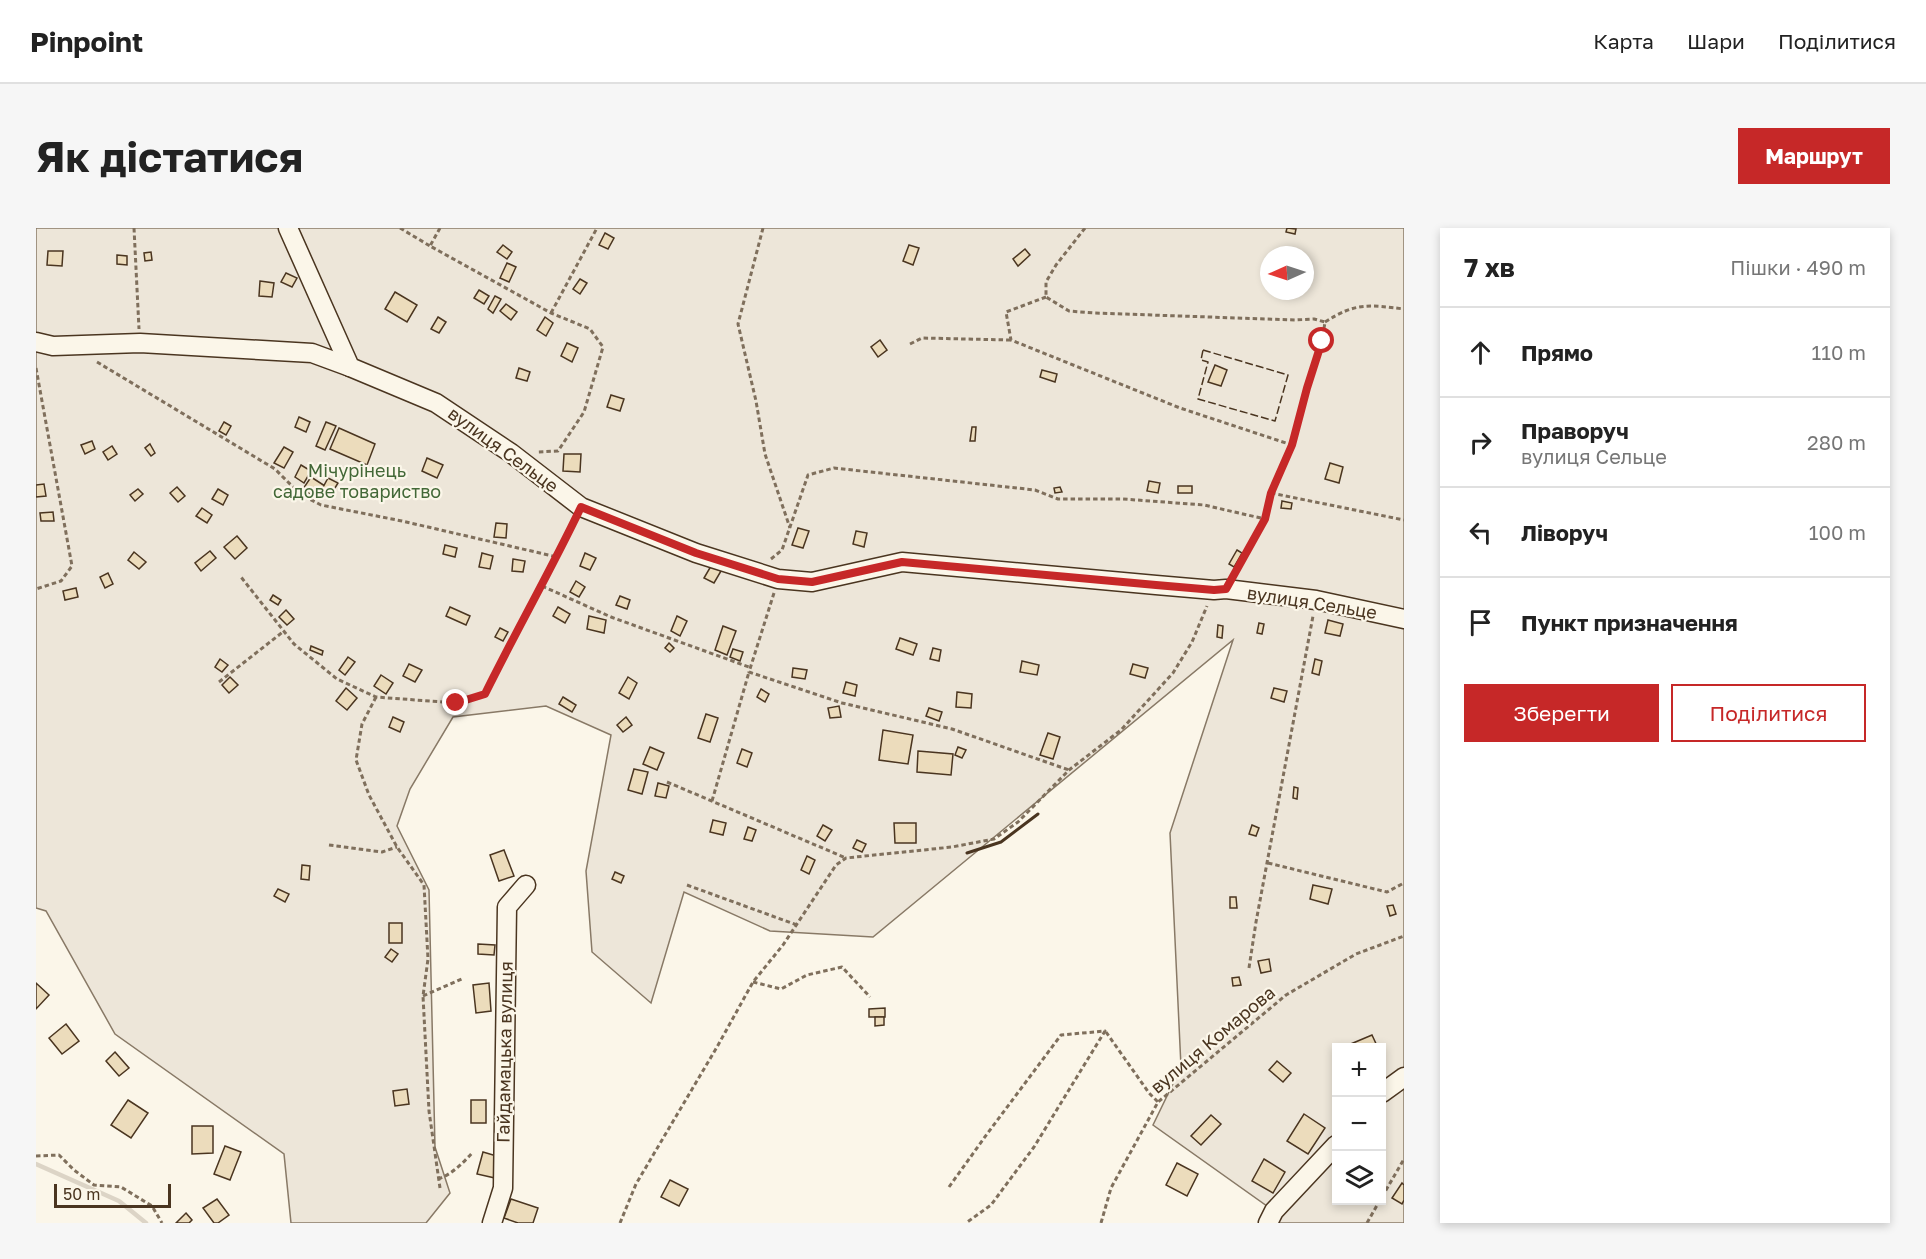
<!DOCTYPE html>
<html lang="uk">
<head>
<meta charset="utf-8">
<style>
  :root { --surface:#fff; --page:#f6f6f6; --text:#222; --muted:#767676; --line:#e0e0e0; --accent:#c62828 }
  body { margin:0; font-family:"Golos Text",sans-serif; background:var(--page); color:var(--text) }
  .controls { position:absolute; right:18px; bottom:18px; display:grid; overflow:hidden; border-radius:0px; box-shadow:0 3px 9px #0003 }
  .controls button { width:54px; height:54px; display:grid; place-items:center; padding:0; border:0; border-bottom:2px solid var(--line); background:var(--surface); color:var(--text); font:30px sans-serif }
  .compass { position:absolute; left:1224px; top:18px; width:54px; height:54px; border-radius:50%; background:var(--surface); box-shadow:0 3px 9px #0003; rotate:267deg }
  .scale { position:absolute; left:18px; bottom:15px; width:117px; box-sizing:border-box; padding-left:6px; border:3px solid #4a3520; border-top:0; font-size:16px; line-height:21px; white-space:nowrap; color:#4a3520; -webkit-text-stroke:4px #fbf6e9; paint-order:stroke }
  .stop { position:absolute; width:18px; height:18px; margin:-14px; border:4px solid #c62828; border-radius:50%; background:#fff }
  .stop.end { background:#c62828; border-color:#fff; box-shadow:0 2px 6px #0008 }
  .list { margin:0; padding:0; list-style:none }
  h2 { display:flex; justify-content:space-between; align-items:center; height:78px; margin:0; padding:0 24px; font-size:26px }
  h2 small { font-size:20px; font-weight:400; color:var(--muted) }
  .list li { display:grid; grid-template-columns:39px 1fr auto; gap:18px; align-items:center; box-sizing:border-box; height:90px; padding:0 24px; border-top:2px solid var(--line) }
  .list b { display:block; font-size:22px; white-space:nowrap }
  .list p { margin:0; font-size:20px; white-space:nowrap; color:var(--muted) }
  .list em { font-size:20px; font-style:normal; color:var(--muted) }
  .actions { display:flex; gap:12px; padding:18px 24px }
  .actions a { flex:1; padding:14px 0; border:2px solid var(--accent); border-radius:0px; text-align:center; font-size:21px; color:var(--accent) }
  .actions .main { background:var(--accent); color:#fff }
  .icon { flex:none; width:33px; height:33px; fill:none; stroke:currentColor; stroke-width:2; stroke-linecap:round; stroke-linejoin:round }
  .map { position:relative; flex:none; width:1368px; height:995px; overflow:hidden; border-radius:0px }
  header { display:flex; align-items:center; gap:36px; box-sizing:border-box; height:84px; padding:0 30px; background:var(--surface); border-bottom:2px solid var(--line) }
  header strong { font-size:28px }
  nav { display:flex; gap:33px; margin-inline-start:auto; font-size:21px }
  .intro { display:flex; align-items:center; justify-content:space-between; box-sizing:border-box; height:144px; padding:0 36px }
  h1 { margin:0; font-size:42px }
  .button { padding:15px 27px; border-radius:0px; background:var(--accent); color:#fff; font-size:21px; font-weight:700 }
  main { display:flex; gap:36px; padding:0 36px }
  aside { flex:1; background:var(--surface); border-radius:0px; box-shadow:0 3px 9px #0003 }
  .map>svg:first-child { display:block }
  .green { fill:#ede6d9; stroke:#887966; stroke-width:1.5; fill-rule:evenodd }
  .lines { fill:none; stroke-linecap:round; stroke-linejoin:round }
  .stream { stroke:#dcd4c6; stroke-width:4.5 }
  .building { fill:#ecdcbc; stroke:#4a3520; stroke-width:1.5 }
  .minor-casing { stroke:#4a3520; stroke-width:21 }
  .path { stroke:#7f6f5c; stroke-width:3; stroke-dasharray:4.5 3; stroke-linecap:butt }
  .minor { stroke:#fbf6e9; stroke-width:18 }
  .fence { stroke:#4a3520; stroke-width:1.5; stroke-dasharray:8 3; stroke-linecap:butt }
  .wall { stroke:#4a3520; stroke-width:3 }
  .route { stroke:#c62828; stroke-width:8 }
  .labels { text-anchor:middle; stroke-width:4.5; stroke-linejoin:round; paint-order:stroke }
  .street-label { font-size:18px; fill:#4a3520; stroke:#fbf6e9 }
  .park-label { font-size:18px; fill:#436837; stroke:#fbf6e9 }
</style>
</head>
<body>
<header>
<strong>Pinpoint</strong>
<nav><a>Карта</a><a>Шари</a><a>Поділитися</a></nav>
</header>
<div class="intro"><h1>Як дістатися</h1><a class="button">Маршрут</a></div>
<main>
<div class="map">
<svg width="1368" height="995" viewBox="0 0 1368 995">
  <rect width="100%" height="100%" fill="#fbf6e9"/>
  <!-- green -->
  <path class="green" d="M0 0H1368V995H1232L1238 983 1117 897 1145 839 1134 605 1197 412 837 709 734 703 648 664 615 775 556 724 550 643 575 507 510 478 417 489 374 561 361 598 393 662 399 919 414 965 390 995H255L248 926 79 806 10 683 0 680ZM1233 27H1269V63H1233ZM1300 820H1346V972H1300Z"/>
  <g class="lines">
    <!-- stream -->
    <polyline class="stream" points="0,936 83,973 110,995"/>
  </g>
  <!-- building -->
  <g class="building">
    <polygon points="1251,0 1260,1 1259,6 1250,4"/>
    <polygon points="569,5 578,10 572,21 563,17"/>
    <polygon points="467,17 476,24 471,31 461,24"/>
    <polygon points="873,17 883,20 877,37 867,33"/>
    <polygon points="989,21 994,27 982,38 977,31"/>
    <polygon points="12,23 27,23 26,38 11,37"/>
    <polygon points="115,24 116,32 109,33 108,25"/>
    <polygon points="81,27 91,28 91,37 81,36"/>
    <polygon points="471,35 480,39 473,54 464,50"/>
    <polygon points="250,45 261,50 256,59 245,54"/>
    <polygon points="544,51 551,55 544,66 537,61"/>
    <polygon points="224,53 238,55 236,69 223,68"/>
    <polygon points="443,62 453,68 448,76 438,70"/>
    <polygon points="359,64 381,77 371,94 349,81"/>
    <polygon points="459,68 465,71 457,85 452,81"/>
    <polygon points="470,76 481,84 475,92 464,83"/>
    <polygon points="402,89 410,94 403,105 395,101"/>
    <polygon points="509,89 517,95 510,108 501,102"/>
    <polygon points="844,112 851,122 842,129 835,119"/>
    <polygon points="531,115 542,120 536,134 525,128"/>
    <polygon points="1179,137 1191,142 1185,158 1172,154"/>
    <polygon points="483,140 494,144 491,153 480,150"/>
    <polygon points="1006,142 1021,146 1019,154 1004,149"/>
    <polygon points="575,167 588,171 584,183 571,179"/>
    <polygon points="263,189 274,194 270,204 259,199"/>
    <polygon points="188,194 195,198 190,207 183,203"/>
    <polygon points="290,194 300,198 289,222 280,218"/>
    <polygon points="936,199 940,199 939,213 934,213"/>
    <polygon points="303,200 339,216 331,237 294,221"/>
    <polygon points="56,213 59,221 49,226 45,217"/>
    <polygon points="114,216 119,225 115,228 109,220"/>
    <polygon points="76,218 81,226 72,232 67,224"/>
    <polygon points="248,219 257,224 248,240 238,235"/>
    <polygon points="528,226 545,226 544,244 527,243"/>
    <polygon points="391,230 407,237 401,250 386,243"/>
    <polygon points="1294,235 1307,239 1303,255 1289,251"/>
    <polygon points="265,237 275,243 268,255 259,249"/>
    <polygon points="275,249 289,258 280,270 267,261"/>
    <polygon points="292,250 302,255 294,268 285,263"/>
    <polygon points="1113,253 1124,255 1122,265 1111,263"/>
    <polygon points="8,256 10,268 0,269 0,257"/>
    <rect x="1142" y="258" width="14" height="7"/>
    <polygon points="141,259 149,268 142,274 134,265"/>
    <polygon points="1024,259 1026,264 1019,265 1018,260"/>
    <polygon points="102,261 107,266 99,273 94,267"/>
    <polygon points="182,261 192,267 187,277 176,271"/>
    <polygon points="1246,273 1256,275 1255,281 1245,280"/>
    <polygon points="166,280 176,287 171,295 160,288"/>
    <polygon points="17,284 18,293 5,293 4,285"/>
    <polygon points="460,295 471,296 470,310 458,309"/>
    <polygon points="762,300 773,303 767,320 756,317"/>
    <polygon points="820,303 831,305 828,319 817,316"/>
    <polygon points="201,308 211,320 199,331 188,319"/>
    <polygon points="409,317 421,320 419,329 407,326"/>
    <polygon points="1201,322 1206,325 1198,339 1193,336"/>
    <polygon points="174,323 180,330 165,343 159,335"/>
    <polygon points="98,324 110,334 103,341 92,332"/>
    <polygon points="446,325 457,328 454,341 443,339"/>
    <polygon points="549,325 560,330 554,342 544,338"/>
    <polygon points="477,331 489,333 487,344 476,343"/>
    <polygon points="675,338 685,343 678,355 668,350"/>
    <polygon points="72,345 77,356 69,360 64,349"/>
    <polygon points="540,353 549,359 543,369 534,364"/>
    <polygon points="40,360 42,369 29,372 27,363"/>
    <polygon points="237,367 245,372 242,377 234,372"/>
    <polygon points="584,368 594,372 591,381 580,377"/>
    <polygon points="414,379 434,388 430,397 410,388"/>
    <polygon points="522,379 534,386 529,395 517,388"/>
    <polygon points="250,382 258,391 251,397 243,389"/>
    <polygon points="553,388 570,392 568,405 551,401"/>
    <polygon points="641,388 651,393 644,408 635,403"/>
    <polygon points="1292,392 1307,396 1304,408 1289,405"/>
    <polygon points="1223,395 1228,396 1226,406 1221,405"/>
    <polygon points="1182,397 1187,398 1186,410 1181,409"/>
    <polygon points="687,398 700,403 691,427 679,422"/>
    <polygon points="464,400 472,404 467,413 459,409"/>
    <polygon points="864,410 881,416 877,427 860,421"/>
    <polygon points="633,415 638,420 634,424 629,420"/>
    <polygon points="275,418 287,423 286,427 274,422"/>
    <polygon points="897,420 905,422 903,433 894,431"/>
    <polygon points="697,421 707,424 704,433 694,429"/>
    <polygon points="312,429 319,434 309,447 303,442"/>
    <polygon points="184,431 192,437 186,444 179,439"/>
    <polygon points="1279,431 1286,433 1283,447 1276,445"/>
    <polygon points="986,433 1003,437 1001,447 984,444"/>
    <polygon points="373,436 386,442 379,454 367,448"/>
    <polygon points="1097,436 1112,440 1109,450 1094,446"/>
    <polygon points="757,440 771,442 769,451 756,449"/>
    <polygon points="345,447 357,455 350,466 338,458"/>
    <polygon points="194,449 202,457 193,465 186,457"/>
    <polygon points="592,449 601,455 593,471 583,465"/>
    <polygon points="810,454 821,457 819,468 807,465"/>
    <polygon points="310,460 321,470 311,482 300,473"/>
    <polygon points="1238,460 1251,463 1248,474 1235,470"/>
    <polygon points="725,461 733,466 729,474 721,469"/>
    <polygon points="921,464 936,466 935,480 920,479"/>
    <polygon points="527,469 540,477 536,484 523,476"/>
    <polygon points="803,478 805,489 794,490 792,480"/>
    <polygon points="893,480 906,484 903,493 890,488"/>
    <polygon points="670,486 682,490 674,514 662,510"/>
    <polygon points="357,489 368,494 364,504 353,499"/>
    <polygon points="590,489 596,497 587,504 581,497"/>
    <polygon points="847,502 877,507 872,536 843,532"/>
    <polygon points="1012,505 1024,509 1017,531 1004,527"/>
    <polygon points="614,519 628,525 621,542 607,536"/>
    <polygon points="922,519 930,522 926,530 919,527"/>
    <polygon points="706,521 716,525 711,539 701,535"/>
    <polygon points="882,523 917,526 915,547 881,544"/>
    <polygon points="598,541 612,544 606,566 592,562"/>
    <polygon points="622,555 633,558 630,570 619,568"/>
    <polygon points="1258,559 1262,560 1261,571 1257,570"/>
    <polygon points="677,592 690,595 687,607 674,604"/>
    <polygon points="858,595 880,595 880,615 859,615"/>
    <polygon points="787,597 796,602 789,613 781,608"/>
    <polygon points="1216,597 1223,600 1220,608 1213,606"/>
    <polygon points="712,599 720,602 716,613 708,611"/>
    <polygon points="821,612 830,616 826,624 817,620"/>
    <polygon points="468,622 478,648 463,653 454,627"/>
    <polygon points="771,628 779,632 773,646 765,642"/>
    <polygon points="266,637 274,638 273,652 265,651"/>
    <polygon points="579,644 588,648 585,655 576,651"/>
    <polygon points="1277,657 1296,661 1292,676 1274,671"/>
    <polygon points="242,661 253,666 249,674 238,668"/>
    <polygon points="1194,669 1200,669 1201,680 1194,680"/>
    <polygon points="1357,677 1360,686 1354,688 1351,678"/>
    <rect x="353" y="695" width="13" height="20"/>
    <polygon points="442,716 459,717 458,727 442,726"/>
    <polygon points="355,721 362,726 356,734 349,729"/>
    <polygon points="1233,731 1235,743 1225,745 1222,733"/>
    <polygon points="1203,749 1205,757 1197,758 1196,750"/>
    <polygon points="0,755 13,767 0,781"/>
    <polygon points="453,755 455,783 440,785 437,757"/>
    <polygon points="849,780 849,789 833,789 833,781"/>
    <polygon points="839,789 848,789 848,797 839,798"/>
    <polygon points="30,796 43,813 26,826 13,810"/>
    <polygon points="1336,807 1342,820 1311,820 1310,818"/>
    <polygon points="79,824 93,840 83,848 70,833"/>
    <polygon points="1241,833 1255,845 1247,854 1233,842"/>
    <polygon points="371,861 373,876 359,878 357,863"/>
    <polygon points="92,872 112,885 95,910 75,897"/>
    <rect x="435" y="872" width="15" height="23"/>
    <polygon points="1268,886 1289,900 1272,926 1251,913"/>
    <polygon points="1175,887 1185,896 1165,917 1155,908"/>
    <polygon points="156,898 177,898 177,925 156,926"/>
    <polygon points="189,918 205,924 194,952 178,946"/>
    <polygon points="447,924 464,929 459,950 441,946"/>
    <polygon points="1228,931 1249,944 1237,965 1216,953"/>
    <polygon points="1141,935 1162,946 1151,968 1130,957"/>
    <polygon points="634,952 652,961 643,978 625,969"/>
    <polygon points="1366,955 1368,957 1368,972 1366,976 1356,970"/>
    <polygon points="181,971 193,987 182,995 178,995 167,980"/>
    <polygon points="475,971 502,980 497,995 482,995 468,990"/>
    <polygon points="150,985 156,992 153,995 140,995"/>
  </g>
  <g class="lines">
    <!-- minor casing -->
    <g class="minor-casing">
      <g id="minor">
        <polyline points="252,0 314,139 400,175 475,225 545,279 660,325 742,351 776,354 866,334 1120,357 1178,362 1190,361 1280,372 1368,391"/>
        <polyline points="0,114 17,118 104,115 276,125 314,139"/>
        <polyline points="1346,865 1368,849"/>
        <polyline points="456,995 467,960 471,679 490,657"/>
        <polyline points="1232,995 1238,983 1300,917"/>
      </g>
    </g>
    <!-- path -->
    <g class="path">
      <polyline points="98,0 103,101"/>
      <polyline points="364,0 394,18"/>
      <polyline points="404,0 394,18 515,85 554,101 567,119 548,184 522,223 501,224"/>
      <polyline points="727,0 702,96 720,173 729,226 754,300"/>
      <polyline points="1049,0 1020,37 1010,54 1010,69 1033,83 1058,85 1259,92 1278,91 1289,94 1286,113 1271,160 1256,217 1235,265 1229,291 1199,347"/>
      <polyline points="1010,69 970,84 975,112 1144,180 1256,217"/>
      <polyline points="515,85 561,0"/>
      <path d="M1289 94C1320 74 1333 77 1368 81"/>
      <polyline points="874,116 886,110 975,112"/>
      <polyline points="61,134 239,241 264,266 285,277 366,293 521,329 479,404 449,466 420,475 340,469 301,451 258,416 205,349"/>
      <polyline points="0,140 36,338 25,353 0,361"/>
      <polyline points="1235,265 1368,292"/>
      <polyline points="521,329 539,292"/>
      <polyline points="735,331 746,322 772,247 798,240 999,262 1022,271 1087,271 1168,277 1229,291"/>
      <polyline points="506,358 575,389 713,439"/>
      <polyline points="738,365 713,444 806,475 916,501 1033,542"/>
      <polyline points="183,454 248,403"/>
      <polyline points="340,469 326,496 320,532 333,567 361,619 388,657 392,731 387,768 393,883 404,960"/>
      <polyline points="631,554 810,630"/>
      <polyline points="676,573 713,444"/>
      <polyline points="293,617 346,624 361,619"/>
      <polyline points="1232,635 1351,664 1368,655"/>
      <polyline points="651,657 761,697"/>
      <polyline points="1213,740 1220,694 1277,388"/>
      <polyline points="717,754 745,761 771,747 806,739 834,769"/>
      <polyline points="387,768 428,750"/>
      <polyline points="1070,804 1113,865 1122,874"/>
      <polyline points="0,928 23,927 38,942 58,957 85,959 116,978 126,995"/>
      <path d="M402 951C415 947 427 935 436 925"/>
      <polyline points="913,959 951,906 1025,807 1069,803 998,919 955,977 930,995"/>
      <polyline points="1346,969 1368,931"/>
      <polyline points="584,995 600,956 681,819 717,754 747,717 800,637 810,630 916,619 958,611 982,594 1033,542 1085,502 1137,445 1156,414 1171,378"/>
      <polyline points="1065,995 1075,960 1122,874 1250,767 1320,726 1368,708"/>
      <polyline points="1331,995 1344,972"/>
    </g>
    <!-- minor -->
    <use href="#minor" class="minor"/>
    <!-- fence -->
    <polygon class="fence" points="1167,122 1252,147 1239,193 1162,171 1172,134 1165,132"/>
    <!-- wall -->
    <polyline class="wall" points="931,625 965,614 1002,586"/>
  </g>
  <g class="lines">
    <!-- route -->
    <path class="route" d="M420 475 449 466C480 403 515 342 545 279L660 325 742 351 776 354 866 334 1120 357 1178 362 1190 361 1229 291 1235 265 1256 217 1271 160 1286 113"/>
  </g>
  <g class="labels">
    <!-- street labels -->
    <g class="street-label">
      <text transform="translate(467 222) rotate(36)" y="6">вулиця Сельце</text>
      <text transform="translate(1276 375) rotate(9)" y="6">вулиця Сельце</text>
      <text transform="translate(1177 812) rotate(-40)" y="6">вулиця Комарова</text>
      <text transform="translate(469 824) rotate(-89)" y="6">Гайдамацька вулиця</text>
    </g>
    <!-- park labels -->
    <g class="park-label">
      <text x="321" y="249">Мічурінець<tspan x="321" dy="21">садове товариство</tspan></text>
    </g>
  </g>
</svg>
<div class="controls">
<button>+</button>
<button>−</button>
<button><svg class="icon" aria-label="layers" viewBox="0 0 24 24"><path d="M12 4l9 5-9 5-9-5zM3 14l9 5 9-5"/></svg></button>
</div>
<svg class="compass" viewBox="-18 -18 36 36"><path d="M0-13l5 13h-10z" fill="#e53935"/><path d="M0 13l5-13h-10z" fill="#767676"/></svg>
<div class="scale">50 m</div>
<div class="stop" style="left:1286px;top:113px"></div>
<div class="stop end" style="left:420px;top:475px"></div>
</div>
<aside>
<h2>7 хв<small>Пішки · 490 m</small></h2>
<ul class="list">
<li><svg class="icon" aria-label="ahead" viewBox="0 0 24 24"><path d="M12 20V5M6 11l6-6 6 6"/></svg><div><b>Прямо</b></div><em>110 m</em></li>
<li><svg class="icon" aria-label="right" viewBox="0 0 24 24"><path d="M7 20v-9h11M14 6l5 5-5 5"/></svg><div><b>Праворуч</b><p>вулиця Сельце</p></div><em>280 m</em></li>
<li><svg class="icon" aria-label="left" viewBox="0 0 24 24"><path d="M17 20v-9H6M10 6l-5 5 5 5"/></svg><div><b>Ліворуч</b></div><em>100 m</em></li>
<li><svg class="icon" aria-label="arrive" viewBox="0 0 24 24"><path d="M6 21V4h12l-3 4 3 4H6"/></svg><div><b>Пункт призначення</b></div></li>
</ul>
<div class="actions"><a class="main">Зберегти</a><a>Поділитися</a></div>
</aside>
</main>
</body>
</html>
